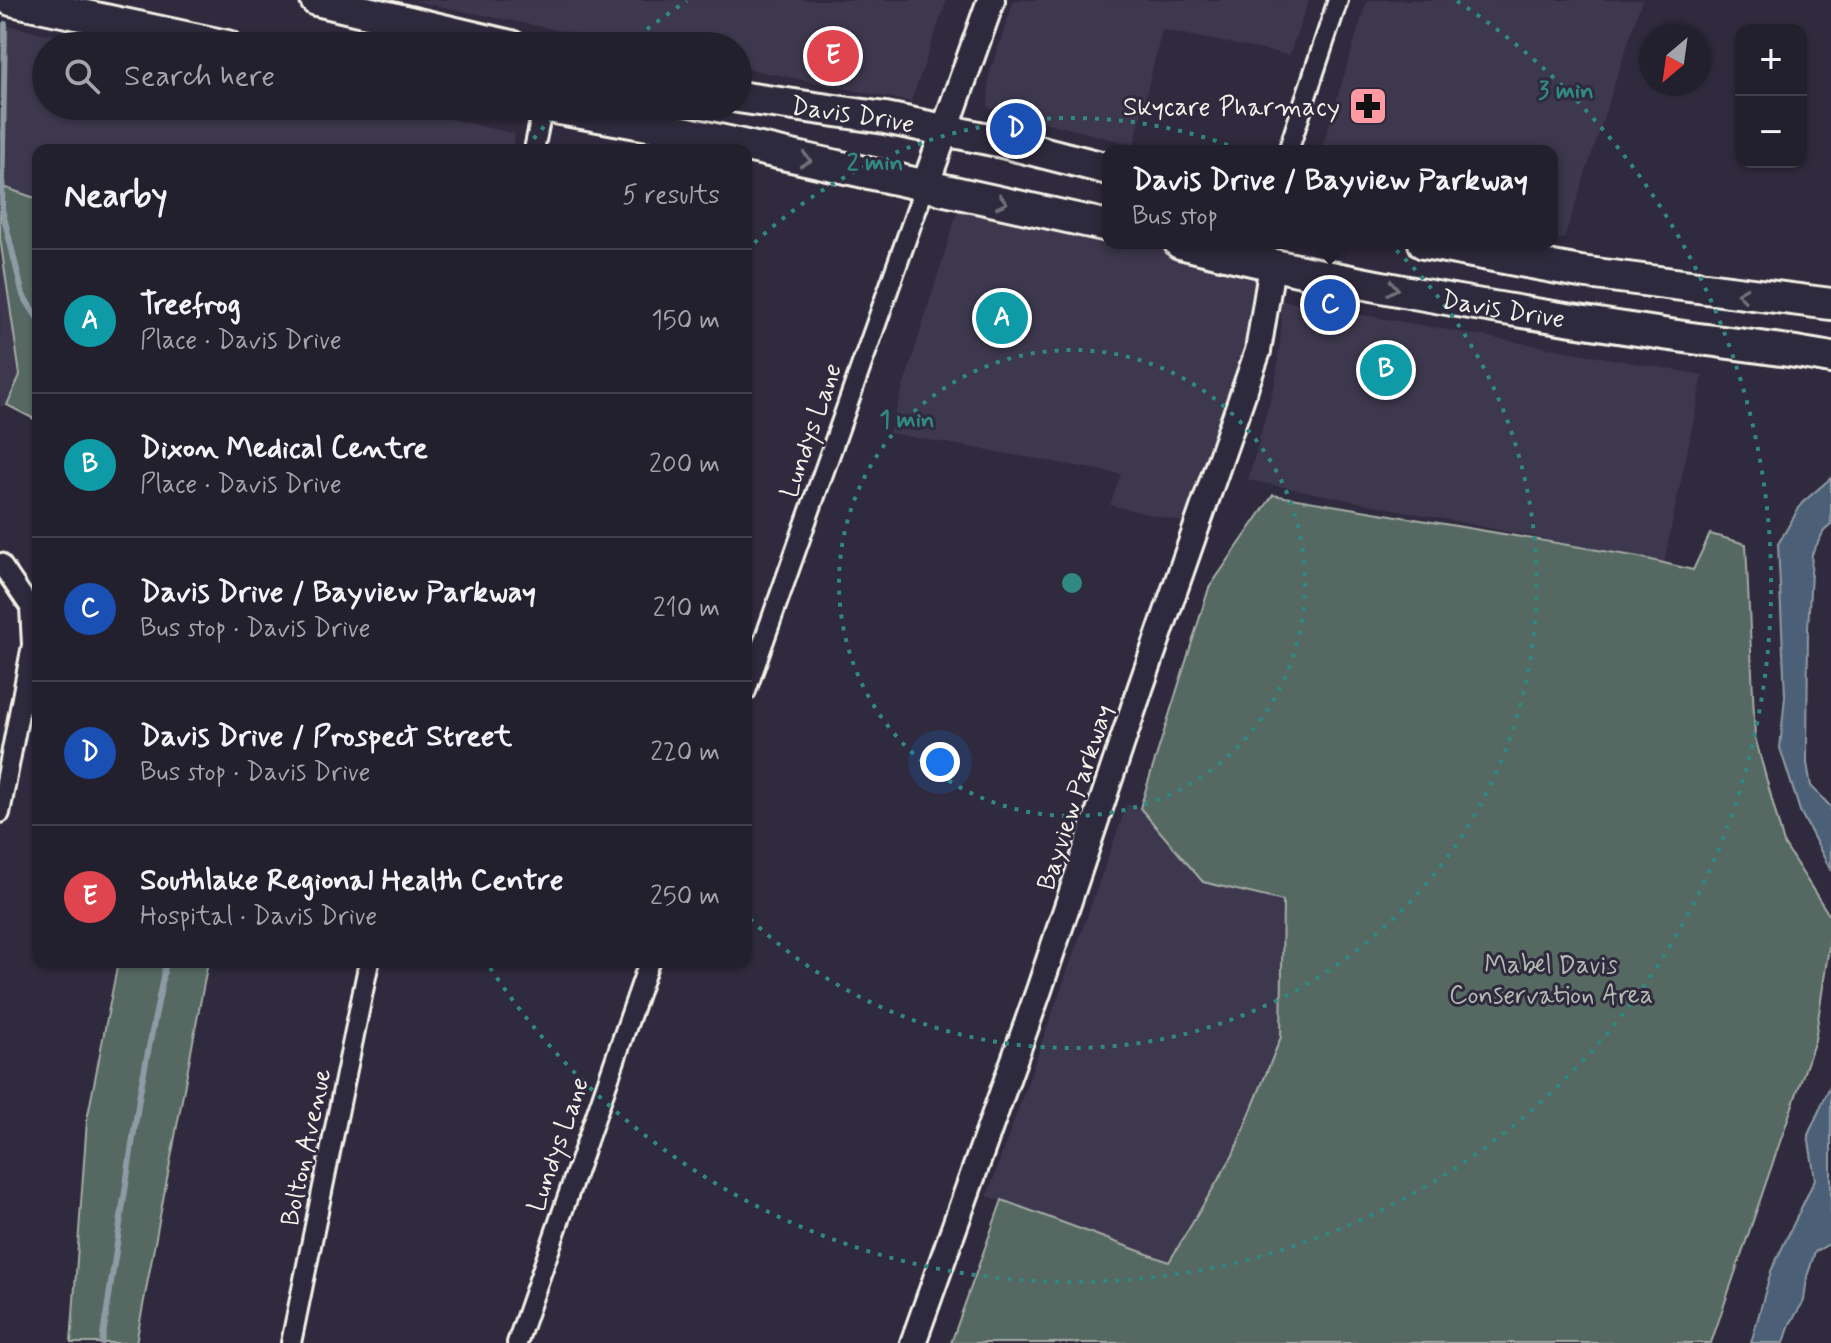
<!DOCTYPE html>
<html lang="en">
<head>
<meta charset="utf-8">
<style>
  :root { --surface:#23202e; --page:#2b2836; --text:#f1f3f6; --muted:#a3a3aa; --line:#403e4a; --accent:#ff9aa2 }
  body { margin:0; font-family:Mynerve,sans-serif; background:var(--page); color:var(--text) }
  .controls { position:absolute; right:24px; top:24px; display:grid; overflow:hidden; border-radius:16px; box-shadow:0 2px 6px #0004 }
  .controls button { width:72px; height:72px; display:grid; place-items:center; padding:0; border:0; border-bottom:2px solid var(--line); background:var(--surface); color:var(--text); font:40px sans-serif }
  .compass { position:absolute; left:1639px; top:24px; width:72px; height:72px; border-radius:50%; background:var(--surface); box-shadow:0 2px 6px #0004; rotate:209deg }
  .you { position:absolute; left:940px; top:762px; width:28px; height:28px; margin:-20px; border:6px solid #fff; border-radius:50%; background:#1a73e8; box-shadow:0 0 0 12px #1a73e833 }
  .badge { display:grid; place-items:center; width:52px; height:52px; border-radius:50%; background:var(--accent); color:#fff; font-size:26px; font-weight:700 }
  .pin { position:absolute; translate:-50% -50%; border:4px solid #fff; box-shadow:0 2px 8px #0006 }
  .popup { position:absolute; left:1102px; top:145px; width:456px; height:104px; box-sizing:border-box; display:grid; place-content:center; border-radius:16px; background:var(--surface); filter:drop-shadow(0 2px 6px #0005); font-size:26px; white-space:nowrap; color:var(--muted) }
  .popup b { font-size:30px; color:var(--text) }
  .popup::after { content:''; position:absolute; left:50%; top:100%; margin-left:-16px; border:16px solid transparent; border-top-color:var(--surface) }
  .list { margin:0; padding:0; list-style:none }
  h2 { display:flex; justify-content:space-between; align-items:center; height:104px; margin:0; padding:0 32px; font-size:34px }
  h2 small { font-size:26px; font-weight:400; color:var(--muted) }
  .list li { display:grid; grid-template-columns:52px 1fr auto; gap:24px; align-items:center; box-sizing:border-box; height:144px; padding:0 32px; border-top:2px solid var(--line) }
  .list b { display:block; font-size:30px; white-space:nowrap }
  .list p { margin:0; font-size:26px; white-space:nowrap; color:var(--muted) }
  .list em { font-size:26px; font-style:normal; color:var(--muted) }
  .icon { flex:none; width:44px; height:44px; fill:none; stroke:currentColor; stroke-width:2; stroke-linecap:round; stroke-linejoin:round }
  .map { position:relative; flex:none; width:1831px; height:1343px; overflow:hidden }
  .search { position:absolute; background:var(--surface); box-shadow:0 2px 6px #0004; left:32px; top:32px; width:720px; height:88px; display:flex; align-items:center; gap:20px; box-sizing:border-box; padding:0 28px; border-radius:44px; color:var(--muted); font-size:30px }
  .panel { position:absolute; background:var(--surface); box-shadow:0 2px 6px #0004; left:32px; top:144px; width:720px; height:824px; border-radius:16px }
  .map>svg:first-child { display:block }
  .built { fill:#3e374d }
  .green { fill:#546862; stroke:#a4aca5; stroke-width:2 }
  .water { fill:#4c6177; stroke:#8f9ba4; stroke-width:2 }
  .lines { fill:none; stroke-linecap:round; stroke-linejoin:round }
  .stream { stroke:#8f9ba4; stroke-width:6 }
  .minor-casing { stroke:#f4f1e8; stroke-width:24 }
  .tertiary-casing { stroke:#f4f1e8; stroke-width:30 }
  .secondary-casing { stroke:#f4f1e8; stroke-width:32 }
  .primary-casing { stroke:#f4f1e8; stroke-width:36 }
  .minor { stroke:#2f2a3d; stroke-width:18 }
  .tertiary { stroke:#2f2a3d; stroke-width:24 }
  .secondary { stroke:#2f2a3d; stroke-width:26 }
  .primary { stroke:#2f2a3d; stroke-width:30 }
  .oneway { stroke:#747079 }
  .ring { fill:none; stroke:#318880; stroke-width:4; stroke-dasharray:4 8 }
  .labels { text-anchor:middle; stroke-width:6; stroke-linejoin:round; paint-order:stroke }
  .poi-label { font-size:26px; fill:#f4f1e8; stroke:#2f2a3d; text-anchor:end }
  .street-label { font-size:26px; fill:#f4f1e8; stroke:#2f2a3d }
  .park-label { font-size:26px; fill:#b4bab2; stroke:#2f2a3d }
  .centre { fill:#318880; stroke:#2f2a3d; stroke-width:4 }
  .ring-label { font-size:24px; text-anchor:middle; font-weight:bold; fill:#318880; stroke:#2f2a3d; stroke-width:6; stroke-linejoin:round; paint-order:stroke }
</style>
</head>
<body>
<div class="map">
<svg width="1831" height="1343" viewBox="0 0 1831 1343">
  <rect width="100%" height="100%" fill="#2f2a3d"/>
  <filter id="ink" filterUnits="userSpaceOnUse"><feTurbulence type="fractalNoise" baseFrequency=".0125" numOctaves="2"/><feDisplacementMap in="SourceGraphic" scale="16" xChannelSelector="R" yChannelSelector="G"/><feConvolveMatrix kernelMatrix="1 2 1 2 8 2 1 2 1" color-interpolation-filters="sRGB"/></filter>
  <g filter="url(#ink)">
    <!-- built -->
    <g class="built">
      <polygon points="409,0 947,0 911,102 738,67 738,46 635,46"/>
      <polygon points="1014,0 1309,0 1289,55 1162,30 1134,145 988,108 989,74"/>
      <polygon points="1367,0 1642,0 1564,239 1552,238 1552,151 1321,151"/>
      <polygon points="0,24 107,46 46,46 46,106 395,106 515,134 512,150 38,150 38,199 0,186"/>
      <polygon points="960,203 1108,237 1108,243 1136,243 1256,272 1260,288 1191,524 1110,505 1121,474 889,433"/>
      <polygon points="0,238 20,375 7,405 0,407"/>
      <polygon points="1278,300 1703,375 1664,563 1248,480 1276,378 1282,322"/>
      <polygon points="1127,804 1140,808 1204,882 1283,901 1281,1036 1236,1148 1168,1262 987,1196"/>
    </g>
    <!-- green -->
    <g class="green">
      <polygon points="0,186 38,199 38,421 7,405 20,375 0,238"/>
      <polygon points="1273,495 1639,557 1693,570 1710,534 1746,544 1755,737 1784,844 1831,918 1831,933 1815,1040 1711,1343 951,1343 1002,1200 1169,1262 1233,1155 1281,1037 1283,901 1203,882 1140,808 1209,588"/>
      <polygon points="118,962 208,962 136,1343 71,1343 87,1120"/>
    </g>
    <!-- water -->
    <g class="water">
      <polygon points="1831,478 1831,525 1824,531 1812,554 1808,629 1807,763 1811,786 1831,807 1831,871 1800,811 1780,748 1785,696 1778,544 1802,503"/>
      <polygon points="1831,1084 1831,1243 1815,1252 1807,1277 1804,1301 1790,1324 1784,1343 1751,1343 1771,1271 1815,1179 1808,1135"/>
    </g>
    <g class="lines">
      <!-- stream -->
      <g class="stream">
        <polyline points="5,24 2,209 23,295 38,319"/>
        <polyline points="102,1343 140,1092 166,962"/>
      </g>
      <!-- minor casing -->
      <g class="minor-casing">
        <g id="minor">
          <polyline points="534,150 543,106"/>
          <polyline points="1288,151 1338,0"/>
          <polyline points="0,563 30,607 32,645 0,813"/>
          <polyline points="746,691 925,186"/>
          <polyline points="291,1343 369,962"/>
          <polyline points="517,1343 649,962"/>
        </g>
      </g>
      <!-- tertiary casing -->
      <g class="tertiary-casing">
        <polyline id="tertiary" points="913,1343 1039,990 1140,689 1258,351 1272,266"/>
      </g>
      <!-- secondary casing -->
      <g class="secondary-casing">
        <polyline id="secondary" points="925,186 991,0"/>
      </g>
      <!-- primary casing -->
      <g class="primary-casing">
        <g id="primary">
          <polyline points="11,0 227,46"/>
          <polyline points="316,0 511,46"/>
          <path id="s1" d="M738 97 885 118 998 141 1108 169"/>
          <polyline points="543,106 665,128 1108,226"/>
          <path id="s2" d="M1180 243C1336 282 1497 309 1657 333 1715 342 1773 347 1831 358"/>
          <polyline points="1424,243 1580,272 1831,304"/>
        </g>
      </g>
      <!-- minor -->
      <use href="#minor" class="minor"/>
      <!-- tertiary -->
      <use href="#tertiary" class="tertiary"/>
      <!-- secondary -->
      <use href="#secondary" class="secondary"/>
      <!-- primary -->
      <use href="#primary" class="primary"/>
    </g>
    <!-- one-way arrows -->
    <defs><path id="oneway-chevron" d="M-2-3.5L2.5 0L-2 3.5" fill="none" stroke-width="1.6" stroke-linecap="round" stroke-linejoin="round" transform="scale(2)"/></defs>
    <g class="oneway">
      <use href="#oneway-chevron" transform="translate(806 160) rotate(13)"/>
      <use href="#oneway-chevron" transform="translate(1002 202) rotate(13)"/>
      <use href="#oneway-chevron" transform="translate(1393 288) rotate(10)"/>
      <use href="#oneway-chevron" transform="translate(1742 294) rotate(-173)"/>
    </g>
  </g>
  <!-- distance rings -->
  <g class="ring">
    <circle cx="1072" cy="583" r="233"/>
    <path d="M746 251A465 465 0 1 1 746 915"/>
    <path d="M526 148A698 698 0 0 1 562 107M628 44A698 698 0 0 1 687 1M1457 1A698 698 0 1 1 487 963"/>
  </g>
  <!-- icons -->
  <defs>
    <g id="pharmacy-square" transform="scale(2)"><rect x="-9" y="-9" width="18" height="18" rx="4" fill="#ff9aa2" stroke="#2f2a3d"/><path d="M-2-6h4v4h4v4h-4v4h-4v-4h-4v-4h4Z" fill="#111"/></g>
  </defs>
  <g fill-rule="evenodd">
    <use href="#pharmacy-square" x="1368" y="106"/>
  </g>
  <g class="labels">
    <!-- poi labels -->
    <g class="poi-label">
      <text x="1340" y="115">Skycare Pharmacy</text>
    </g>
    <!-- street labels -->
    <g class="street-label">
      <text dy="9" stroke="none"><textPath href="#s1" startOffset="116">Davis Drive</textPath></text>
      <text dy="9" stroke="none"><textPath href="#s2" startOffset="330">Davis Drive</textPath></text>
      <text transform="translate(810 430) rotate(-71)" y="9">Lundys Lane</text>
      <text transform="translate(1074 797) rotate(-72)" y="9">Bayview Parkway</text>
      <text transform="translate(557 1144) rotate(-71)" y="9">Lundys Lane</text>
      <text transform="translate(305 1147) rotate(-78)" y="9">Bolton Avenue</text>
    </g>
    <!-- park labels -->
    <g class="park-label">
      <text x="1551" y="973">Mabel Davis<tspan x="1551" dy="30">Conservation Area</tspan></text>
    </g>
  </g>
  <circle cx="1072" cy="583" r="12" class="centre"/>
  <g class="ring-label">
    <text x="1566" y="98">3 min</text>
    <text x="875" y="170">2 min</text>
    <text x="907" y="427">1 min</text>
  </g>
</svg>
<div class="controls">
<button>+</button>
<button>−</button>
</div>
<svg class="compass" viewBox="-18 -18 36 36"><path d="M0-13l5 13h-10z" fill="#e53935"/><path d="M0 13l5-13h-10z" fill="#a3a3aa"/></svg>
<div class="you"></div>
<div class="pin badge" style="left:1002px;top:318px;background:#0f9aa8">A</div>
<div class="pin badge" style="left:1386px;top:370px;background:#0f9aa8">B</div>
<div class="pin badge" style="left:1330px;top:305px;background:#1a4fb4">C</div>
<div class="popup"><b>Davis Drive / Bayview Parkway</b>Bus stop</div>
<div class="pin badge" style="left:1016px;top:129px;background:#1a4fb4">D</div>
<div class="pin badge" style="left:833px;top:56px;background:#e0444e">E</div>
<div class="search"><svg class="icon" aria-label="search" viewBox="0 0 24 24"><circle cx="10" cy="10" r="6"/><path d="M15 15l6 6"/></svg>Search here</div>
<section class="panel">
<h2>Nearby<small>5 results</small></h2>
<ul class="list">
<li><span class="badge" style="background:#0f9aa8">A</span><div><b>Treefrog</b><p>Place · Davis Drive</p></div><em>150 m</em></li>
<li><span class="badge" style="background:#0f9aa8">B</span><div><b>Dixon Medical Centre</b><p>Place · Davis Drive</p></div><em>200 m</em></li>
<li><span class="badge" style="background:#1a4fb4">C</span><div><b>Davis Drive / Bayview Parkway</b><p>Bus stop · Davis Drive</p></div><em>210 m</em></li>
<li><span class="badge" style="background:#1a4fb4">D</span><div><b>Davis Drive / Prospect Street</b><p>Bus stop · Davis Drive</p></div><em>220 m</em></li>
<li><span class="badge" style="background:#e0444e">E</span><div><b>Southlake Regional Health Centre</b><p>Hospital · Davis Drive</p></div><em>250 m</em></li>
</ul>
</section>
</div>
</body>
</html>
